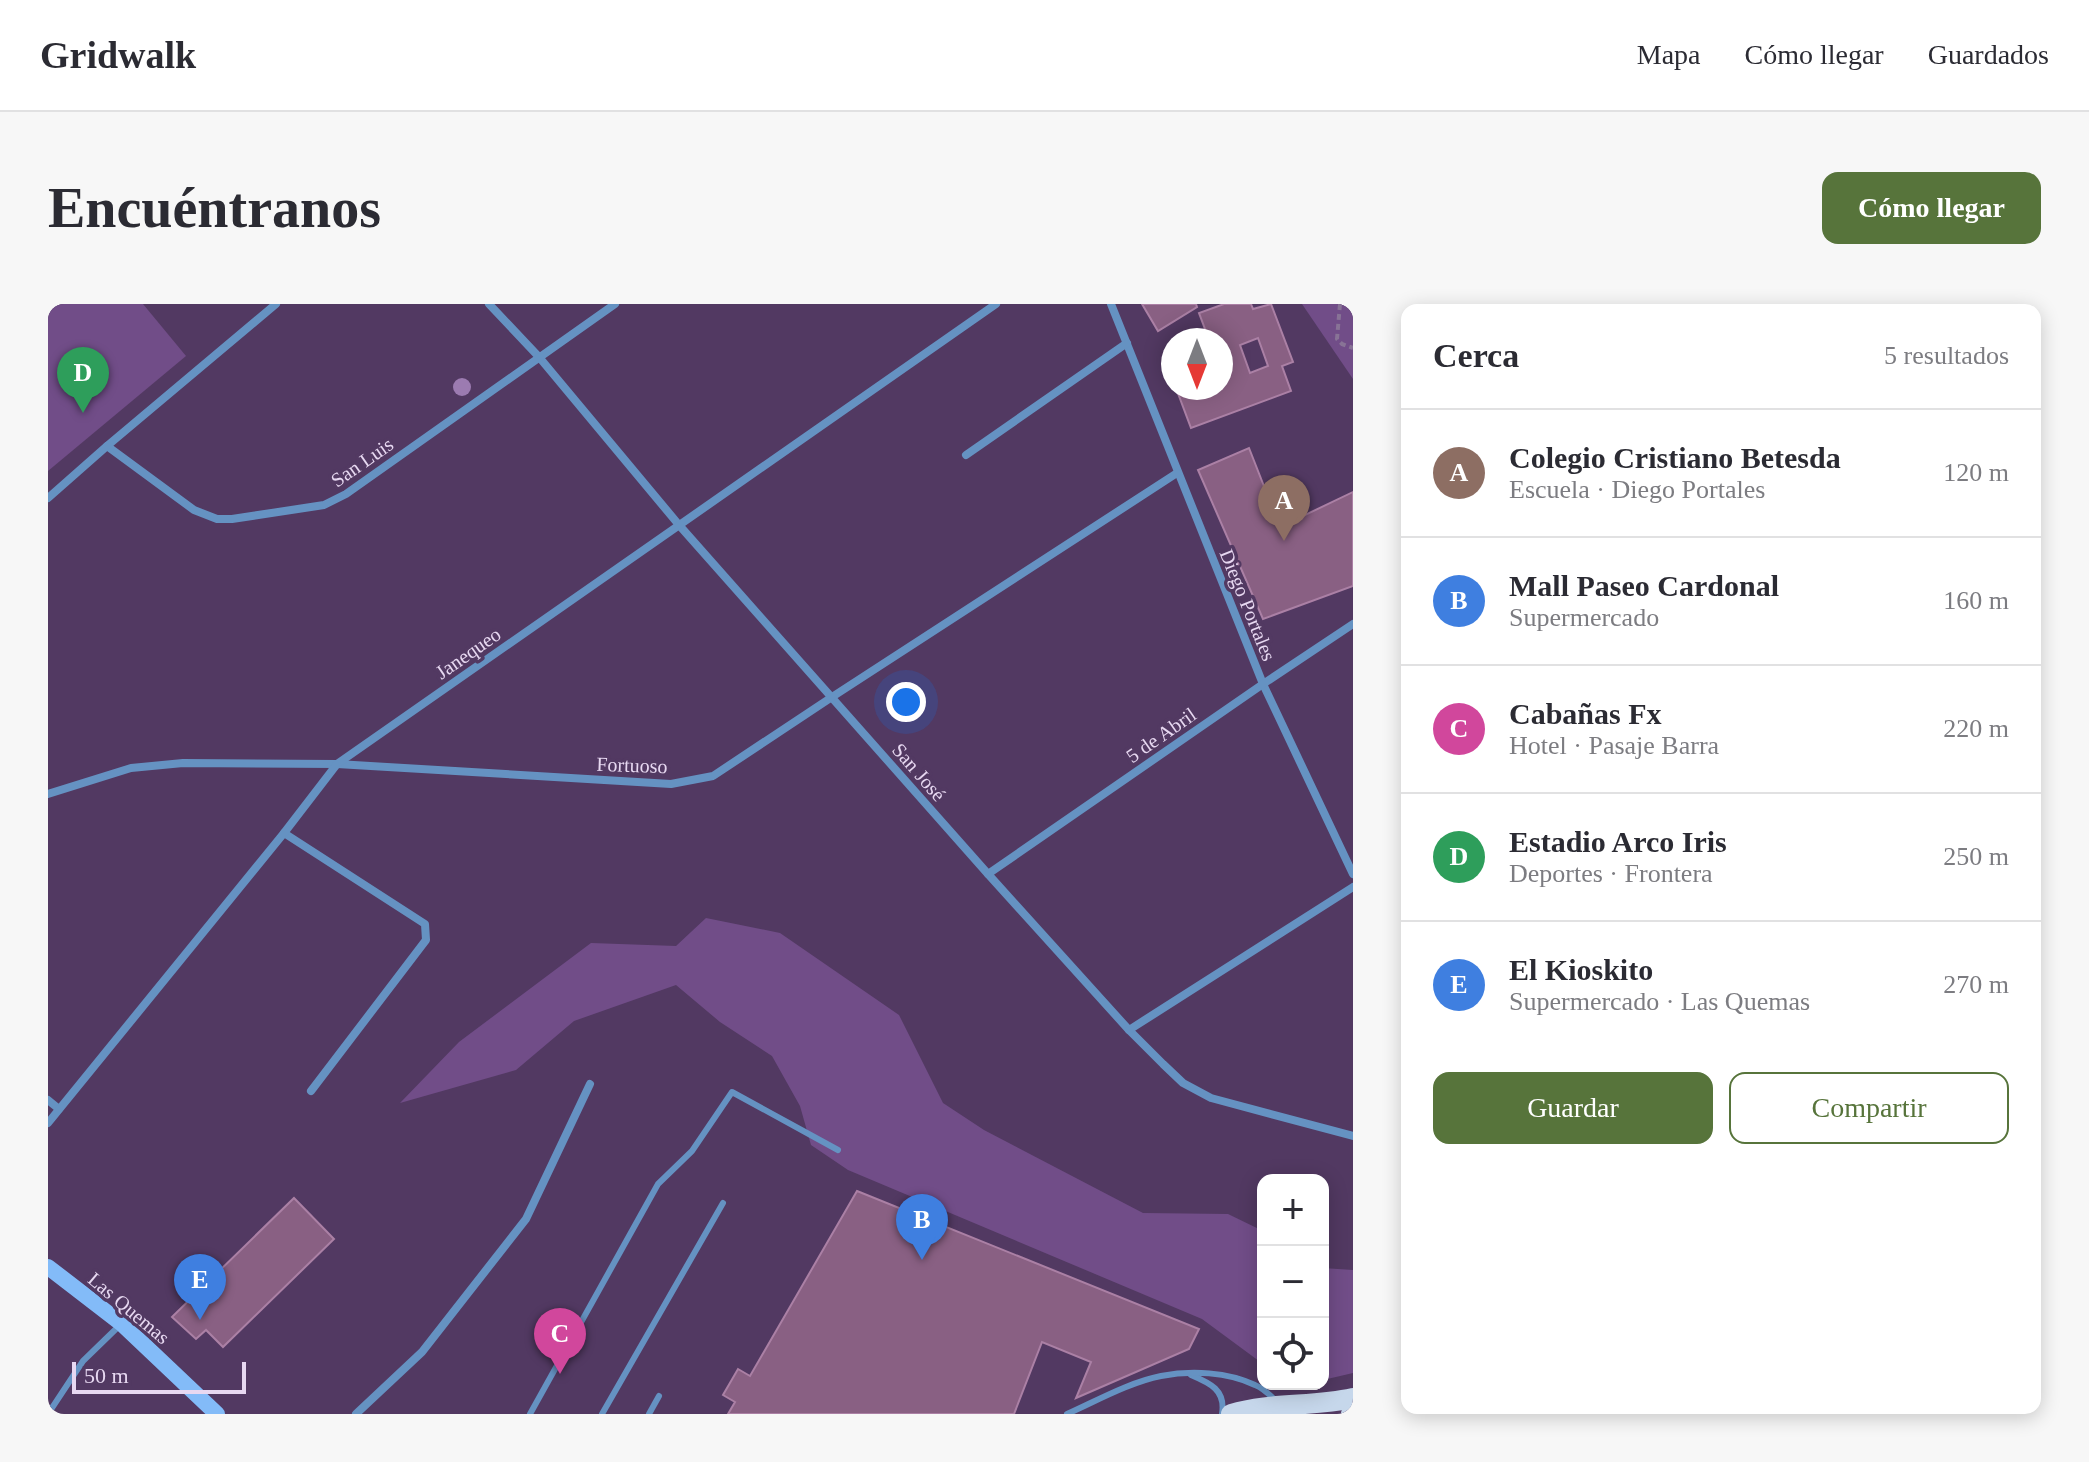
<!DOCTYPE html>
<html lang="es">
<head>
<meta charset="utf-8">
<style>
  :root { --surface:#fff; --page:#f7f7f7; --text:#2b2b33; --muted:#7c7c81; --line:#e1e1e2; --accent:#57743b }
  body { margin:0; font-family:"Times New Roman",serif; background:var(--page); color:var(--text) }
  .controls { position:absolute; right:24px; bottom:24px; display:grid; overflow:hidden; border-radius:16px; box-shadow:0 4px 20px #0003 }
  .controls button { width:72px; height:72px; display:grid; place-items:center; padding:0; border:0; border-bottom:2px solid var(--line); background:var(--surface); color:var(--text); font:40px sans-serif }
  .compass { position:absolute; left:1113px; top:24px; width:72px; height:72px; border-radius:50%; background:var(--surface); box-shadow:0 4px 20px #0003; rotate:180deg }
  .scale { position:absolute; left:24px; bottom:20px; width:174px; box-sizing:border-box; padding-left:8px; border:4px solid #e7d8f1; border-top:0; font-size:22px; line-height:28px; white-space:nowrap; color:#e7d8f1; -webkit-text-stroke:6px #523962; paint-order:stroke }
  .you { position:absolute; left:858px; top:398px; width:28px; height:28px; margin:-20px; border:6px solid #fff; border-radius:50%; background:#1a73e8; box-shadow:0 0 0 12px #1a73e833 }
  .badge { display:grid; place-items:center; width:52px; height:52px; border-radius:50%; background:var(--accent); color:#fff; font-size:26px; font-weight:700 }
  .pin { position:absolute; translate:-50% -66px; filter:drop-shadow(0 2px 4px #0008) }
  .pin::after { content:''; position:absolute; top:42px; width:28px; height:24px; background:inherit; clip-path:polygon(0 0,100% 0,50% 100%) }
  .list { margin:0; padding:0; list-style:none }
  h2 { display:flex; justify-content:space-between; align-items:center; height:104px; margin:0; padding:0 32px; font-size:34px }
  h2 small { font-size:26px; font-weight:400; color:var(--muted) }
  .list li { display:grid; grid-template-columns:52px 1fr auto; gap:24px; align-items:center; box-sizing:border-box; height:128px; padding:0 32px; border-top:2px solid var(--line) }
  .list b { display:block; font-size:30px; white-space:nowrap }
  .list p { margin:0; font-size:26px; white-space:nowrap; color:var(--muted) }
  .list em { font-size:26px; font-style:normal; color:var(--muted) }
  .actions { display:flex; gap:16px; padding:24px 32px }
  .actions a { flex:1; padding:18px 0; border:2px solid var(--accent); border-radius:16px; text-align:center; font-size:28px; color:var(--accent) }
  .actions .main { background:var(--accent); color:#fff }
  .icon { flex:none; width:44px; height:44px; fill:none; stroke:currentColor; stroke-width:2; stroke-linecap:round; stroke-linejoin:round }
  .map { position:relative; flex:none; width:1305px; height:1110px; overflow:hidden; border-radius:16px }
  header { display:flex; align-items:center; gap:48px; box-sizing:border-box; height:112px; padding:0 40px; background:var(--surface); border-bottom:2px solid var(--line) }
  header strong { font-size:38px }
  nav { display:flex; gap:44px; margin-inline-start:auto; font-size:28px }
  .intro { display:flex; align-items:center; justify-content:space-between; box-sizing:border-box; height:192px; padding:0 48px }
  h1 { margin:0; font-size:56px }
  .button { padding:20px 36px; border-radius:16px; background:var(--accent); color:#fff; font-size:28px; font-weight:700 }
  main { display:flex; gap:48px; padding:0 48px }
  aside { flex:1; background:var(--surface); border-radius:16px; box-shadow:0 4px 20px #0003 }
  .map>svg:first-child { display:block }
  .green { fill:#714d88 }
  .building { fill:#896083; stroke:#ab80a5; stroke-width:2; fill-rule:evenodd }
  .lines { fill:none; stroke-linecap:round; stroke-linejoin:round }
  .path { stroke:#887396; stroke-width:4; stroke-dasharray:6 4; stroke-linecap:butt }
  .lane { stroke:#6592c2; stroke-width:6 }
  .street { stroke:#6592c2; stroke-width:8 }
  .secondary { stroke:#83bbf8; stroke-width:16 }
  .primary { stroke:#c6d7eb; stroke-width:20 }
  .tree { fill:#9c7bb1 }
  .labels { text-anchor:middle; stroke-width:7; stroke-linejoin:round; paint-order:stroke }
  .street-label { font-size:20px; fill:#e7d8f1; stroke:#523962 }
</style>
</head>
<body>
<header>
<strong>Gridwalk</strong>
<nav><a>Mapa</a><a>Cómo llegar</a><a>Guardados</a></nav>
</header>
<div class="intro"><h1>Encuéntranos</h1><a class="button">Cómo llegar</a></div>
<main>
<div class="map">
<svg width="1305" height="1110" viewBox="0 0 1305 1110">
  <rect width="100%" height="100%" fill="#523962"/>
  <!-- green -->
  <g class="green">
    <polygon points="0,0 95,0 138,52 0,167"/>
    <polygon points="1254,0 1305,0 1305,75"/>
    <polygon points="658,614 732,629 851,711 895,799 936,826 1095,909 1180,910 1215,927 1215,1060 1154,1015 800,866 763,841 752,802 724,752 672,718 628,681 526,717 468,766 352,799 411,738 543,639 628,642"/>
    <polygon points="1275,964 1305,966 1305,1069 1275,1076"/>
  </g>
  <!-- building -->
  <g class="building">
    <polygon points="1094,0 1148,0 1149,3 1110,27"/>
    <path d="M1176 0H1203L1205 5 1223 0 1245 58 1234 62 1243 87 1143 124 1128 84H1173V36H1152L1160 33 1151 9ZM1210 34 1220 62 1202 69 1192 41Z"/>
    <polygon points="1201,144 1232,223 1305,188 1305,282 1215,315 1150,166"/>
    <polygon points="809,887 1151,1025 1141,1045 1028,1094 1043,1058 994,1038 966,1110 680,1110 687,1098 675,1091 690,1065 702,1072"/>
    <polygon points="246,894 286,935 175,1043 158,1026 148,1035 124,1013"/>
  </g>
  <g class="lines">
    <!-- path -->
    <polyline class="path" points="1292,0 1289,35 1294,40 1305,44"/>
    <!-- lane -->
    <g class="lane">
      <path d="M1143 1071C1162 1079 1178 1086 1174 1110"/>
      <polyline points="0,1110 35,1057 71,1022"/>
      <polyline points="482,1110 610,880 644,847 684,788 790,846"/>
      <polyline points="554,1110 675,899"/>
      <polyline points="601,1110 611,1092"/>
      <path d="M1019 1110C1048 1097 1082 1078 1113 1072 1143 1066 1180 1068 1207 1081 1215 1084 1221 1090 1227 1096"/>
    </g>
    <!-- street -->
    <g class="street">
      <polyline points="441,0 491,53 631,221 940,570 1081,726 1115,760 1135,779 1163,794 1305,832"/>
      <polyline points="1063,0 1215,380 1305,570"/>
      <polyline points="59,142 146,206 169,215 184,215 276,201 298,190 567,0"/>
      <polyline points="918,151 1079,39"/>
      <polyline points="0,194 59,142 228,0"/>
      <polyline points="0,490 83,464 135,459 289,460 623,480 665,472 784,393 1129,169"/>
      <polyline points="236,529 377,620 378,636 263,787"/>
      <polyline points="940,570 1215,380 1305,320"/>
      <polyline points="1081,726 1305,583"/>
      <polyline points="0,796 11,805"/>
      <polyline points="0,819 236,529 289,460 948,0"/>
      <polyline points="308,1110 374,1048 478,915 542,780"/>
    </g>
    <!-- secondary -->
    <polyline class="secondary" points="0,963 74,1020 169,1110"/>
    <!-- primary -->
    <g class="primary">
      <path d="M1183 1110C1223 1098 1265 1103 1305 1094"/>
      <polyline points="1303,1110 1305,1109"/>
    </g>
  </g>
  <!-- trees -->
  <circle class="tree" cx="414" cy="83" r="9"/>
  <g class="labels">
    <!-- street labels -->
    <g class="street-label">
      <text transform="translate(314 158) rotate(-35)" y="7">San Luis</text>
      <text transform="translate(1200 301) rotate(68)" y="7">Diego Portales</text>
      <text transform="translate(420 349) rotate(-35)" y="7">Janequeo</text>
      <text transform="translate(1113 431) rotate(-35)" y="7">5 de Abril</text>
      <text transform="translate(584 461) rotate(2)" y="7">Fortuoso</text>
      <text transform="translate(871 468) rotate(49)" y="7">San José</text>
      <text transform="translate(81 1004) rotate(40)" y="7">Las Quemas</text>
    </g>
  </g>
</svg>
<div class="controls">
<button>+</button>
<button>−</button>
<button><svg class="icon" aria-label="locate" viewBox="0 0 24 24"><circle cx="12" cy="12" r="6"/><path d="M12 2v4M12 18v4M2 12h4M18 12h4"/></svg></button>
</div>
<svg class="compass" viewBox="-18 -18 36 36"><path d="M0-13l5 13h-10z" fill="#e53935"/><path d="M0 13l5-13h-10z" fill="#7c7c81"/></svg>
<div class="scale">50 m</div>
<div class="you"></div>
<div class="pin badge" style="left:1236px;top:237px;background:#8d6e63">A</div>
<div class="pin badge" style="left:874px;top:956px;background:#3f7fe0">B</div>
<div class="pin badge" style="left:512px;top:1070px;background:#d1479c">C</div>
<div class="pin badge" style="left:35px;top:109px;background:#2e9e5b">D</div>
<div class="pin badge" style="left:152px;top:1016px;background:#3f7fe0">E</div>
</div>
<aside>
<h2>Cerca<small>5 resultados</small></h2>
<ul class="list">
<li><span class="badge" style="background:#8d6e63">A</span><div><b>Colegio Cristiano Betesda</b><p>Escuela · Diego Portales</p></div><em>120 m</em></li>
<li><span class="badge" style="background:#3f7fe0">B</span><div><b>Mall Paseo Cardonal</b><p>Supermercado</p></div><em>160 m</em></li>
<li><span class="badge" style="background:#d1479c">C</span><div><b>Cabañas Fx</b><p>Hotel · Pasaje Barra</p></div><em>220 m</em></li>
<li><span class="badge" style="background:#2e9e5b">D</span><div><b>Estadio Arco Iris</b><p>Deportes · Frontera</p></div><em>250 m</em></li>
<li><span class="badge" style="background:#3f7fe0">E</span><div><b>El Kioskito</b><p>Supermercado · Las Quemas</p></div><em>270 m</em></li>
</ul>
<div class="actions"><a class="main">Guardar</a><a>Compartir</a></div>
</aside>
</main>
</body>
</html>
